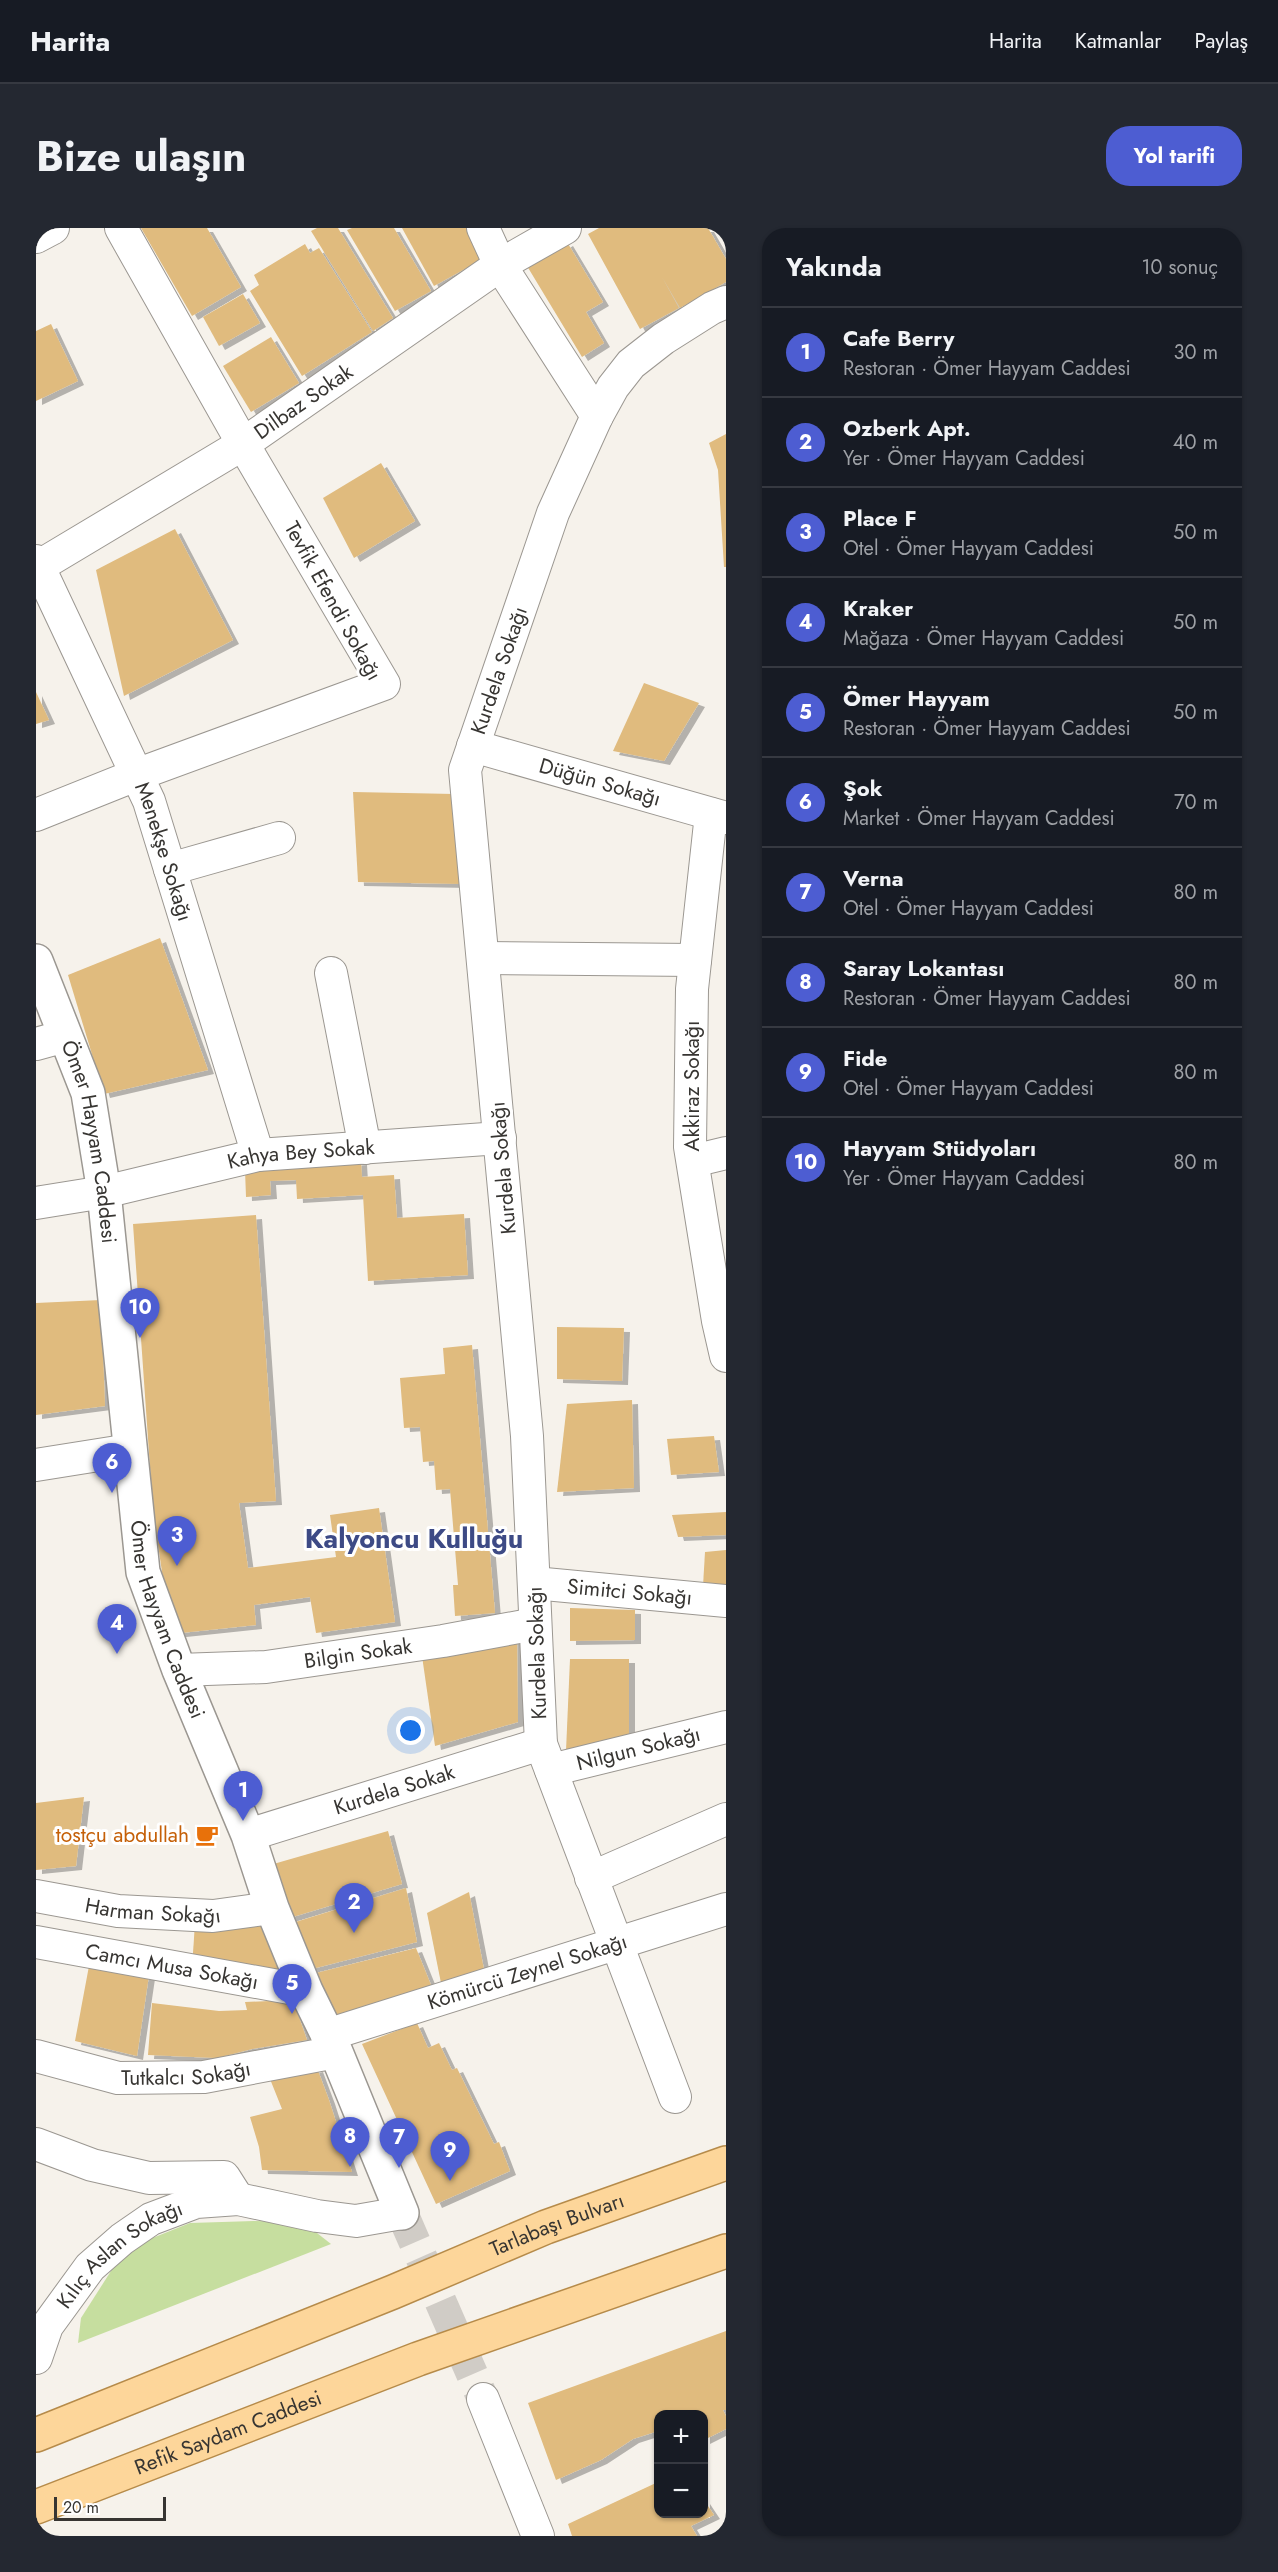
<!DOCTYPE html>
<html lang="tr">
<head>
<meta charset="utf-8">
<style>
  :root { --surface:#171b24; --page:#242831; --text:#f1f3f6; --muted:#9ea1a6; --line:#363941; --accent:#4d5dd2 }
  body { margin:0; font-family:Jost,sans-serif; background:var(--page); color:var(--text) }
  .controls { position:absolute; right:18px; bottom:18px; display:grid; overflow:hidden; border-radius:12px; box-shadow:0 2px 4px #0004 }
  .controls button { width:54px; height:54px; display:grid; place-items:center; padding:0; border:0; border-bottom:2px solid var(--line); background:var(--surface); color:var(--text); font:30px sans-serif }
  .scale { position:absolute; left:18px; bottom:15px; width:112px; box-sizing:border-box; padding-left:6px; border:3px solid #373532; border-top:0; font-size:16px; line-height:21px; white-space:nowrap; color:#373532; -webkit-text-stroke:4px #fff; paint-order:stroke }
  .you { position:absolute; left:375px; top:1503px; width:21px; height:21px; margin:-15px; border:4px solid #fff; border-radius:50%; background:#1a73e8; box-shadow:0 0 0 9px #1a73e833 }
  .badge { display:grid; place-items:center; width:39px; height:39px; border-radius:50%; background:var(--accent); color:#fff; font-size:20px; font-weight:700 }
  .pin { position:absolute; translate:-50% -50px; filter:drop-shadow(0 2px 3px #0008) }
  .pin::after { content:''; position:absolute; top:32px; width:21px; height:18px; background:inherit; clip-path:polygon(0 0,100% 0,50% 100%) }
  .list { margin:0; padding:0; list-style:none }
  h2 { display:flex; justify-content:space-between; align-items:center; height:78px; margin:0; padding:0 24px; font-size:26px }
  h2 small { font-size:20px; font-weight:400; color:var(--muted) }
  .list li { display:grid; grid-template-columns:39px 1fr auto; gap:18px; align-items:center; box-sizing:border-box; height:90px; padding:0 24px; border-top:2px solid var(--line) }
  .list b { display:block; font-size:22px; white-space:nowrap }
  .list p { margin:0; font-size:20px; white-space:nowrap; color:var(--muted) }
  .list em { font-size:20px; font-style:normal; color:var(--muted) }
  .map { position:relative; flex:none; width:690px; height:2308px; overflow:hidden; border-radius:24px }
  header { display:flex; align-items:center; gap:36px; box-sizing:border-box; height:84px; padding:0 30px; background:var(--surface); border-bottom:2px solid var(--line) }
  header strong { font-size:28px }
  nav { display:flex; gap:33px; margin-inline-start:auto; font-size:21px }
  .intro { display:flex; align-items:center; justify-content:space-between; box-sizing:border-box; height:144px; padding:0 36px }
  h1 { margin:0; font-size:42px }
  .button { padding:15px 27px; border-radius:24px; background:var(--accent); color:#fff; font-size:21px; font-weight:700 }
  main { display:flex; gap:36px; padding:0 36px }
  aside { flex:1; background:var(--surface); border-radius:24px; box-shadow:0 2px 4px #0004 }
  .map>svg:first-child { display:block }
  .green { fill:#c6de9f }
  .building { fill:#e0bb7e; filter:url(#shadow) }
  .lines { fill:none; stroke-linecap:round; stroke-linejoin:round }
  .minor-tunnel { stroke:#d0ccc6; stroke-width:32; stroke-dasharray:32 16; stroke-linecap:butt }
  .minor-casing { stroke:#9b9791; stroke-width:34 }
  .tertiary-casing { stroke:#9b9791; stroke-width:36 }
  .primary-casing { stroke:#b68b4a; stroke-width:36 }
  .minor { stroke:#fff; stroke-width:32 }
  .tertiary { stroke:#fff; stroke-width:33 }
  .primary { stroke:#fdd69a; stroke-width:33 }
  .labels { text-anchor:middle; stroke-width:6; stroke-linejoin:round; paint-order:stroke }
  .street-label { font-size:21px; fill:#373532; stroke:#fff }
  .food-label { font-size:21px; fill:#c56008; stroke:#fff; text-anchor:end }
  .district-label { font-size:27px; font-weight:bold; fill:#3d4a85; stroke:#fff }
</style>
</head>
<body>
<header>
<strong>Harita</strong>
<nav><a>Harita</a><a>Katmanlar</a><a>Paylaş</a></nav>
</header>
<div class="intro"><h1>Bize ulaşın</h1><a class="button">Yol tarifi</a></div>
<main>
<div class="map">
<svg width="690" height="2308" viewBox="0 0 690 2308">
  <defs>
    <filter id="shadow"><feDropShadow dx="6" dy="4" stdDeviation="0" flood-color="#0004"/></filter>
  </defs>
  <rect width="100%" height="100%" fill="#f6f2eb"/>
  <!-- green -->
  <polygon class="green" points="218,1993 267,1994 295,2016 42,2115 45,2090 89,2021 154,1995"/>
  <!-- building -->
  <g class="building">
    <polygon points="105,0 171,0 205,59 156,88"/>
    <polygon points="281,0 302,0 357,90 337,103 275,3"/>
    <polygon points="316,0 358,0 395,63 359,83 311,2"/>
    <polygon points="366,0 439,0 454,27 398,58"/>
    <polygon points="563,0 672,0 690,31 690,54 644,80 626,49 643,80 604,101 552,6"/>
    <polygon points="531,14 567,74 550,84 568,115 546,129 491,38"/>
    <polygon points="269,16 274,25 283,20 336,104 266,148 214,63 223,57 218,47"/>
    <polygon points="207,66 224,95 183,118 167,89"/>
    <polygon points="15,96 42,153 0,173 0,103"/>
    <polygon points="235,109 263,155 215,184 187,138"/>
    <polygon points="690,206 690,339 688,339 682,242 673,215"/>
    <polygon points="345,235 379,293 318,330 287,270"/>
    <polygon points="139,301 197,412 88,468 60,342"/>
    <polygon points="608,455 663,475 628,533 577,523"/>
    <polygon points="0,464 13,492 0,496"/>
    <polygon points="317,564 419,566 426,656 322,654"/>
    <polygon points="124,710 172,842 68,866 32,747"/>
    <polygon points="325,933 326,949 358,947 361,990 428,986 432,1047 332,1053 327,967 261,971 260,952 234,953 235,967 210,969 209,942"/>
    <polygon points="220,987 240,1273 203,1275 212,1340 300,1329 294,1287 343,1280 359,1394 280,1405 274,1369 218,1377 220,1397 135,1406 117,1282 97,996"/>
    <polygon points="65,1072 69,1178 0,1187 0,1075"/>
    <polygon points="521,1099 588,1100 586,1153 521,1151"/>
    <polygon points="436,1117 459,1385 419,1388 417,1357 422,1357 414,1261 400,1262 398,1233 387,1234 384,1199 368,1200 364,1150 409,1146 407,1120"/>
    <polygon points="596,1172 598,1260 521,1264 531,1176"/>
    <polygon points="678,1208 683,1244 635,1247 631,1211"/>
    <polygon points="690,1284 690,1307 642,1309 636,1287"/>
    <polygon points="690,1322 690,1359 667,1358 669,1324"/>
    <polygon points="534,1380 599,1382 599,1412 534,1413"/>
    <polygon points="481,1407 482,1494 399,1518 386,1428"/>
    <polygon points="534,1431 593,1431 593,1508 530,1523"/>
    <polygon points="48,1569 40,1638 0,1642 0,1575"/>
    <polygon points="352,1603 366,1656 250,1691 227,1639"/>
    <polygon points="370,1660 381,1714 272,1742 253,1696"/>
    <polygon points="433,1664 450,1752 407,1765 391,1685"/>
    <polygon points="159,1695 228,1695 245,1749 156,1740"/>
    <polygon points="380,1720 397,1762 301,1794 280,1745"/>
    <polygon points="53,1738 113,1747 101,1828 39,1813"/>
    <polygon points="257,1772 271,1812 216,1821 181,1830 112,1827 116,1775 183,1783 211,1782 209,1774"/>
    <polygon points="381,1795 392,1820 403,1815 416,1842 421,1840 458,1916 463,1914 474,1943 400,1976 326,1816"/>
    <polygon points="281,1840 293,1872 316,1944 226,1942 223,1919 214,1889 246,1881 234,1851"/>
    <polygon points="690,2103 690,2182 687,2182 690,2188 690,2201 668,2212 668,2186 622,2186 622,2203 597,2211 565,2232 520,2252 492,2175"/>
    <polygon points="622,2254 622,2286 668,2286 668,2272 678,2287 655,2298 661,2308 536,2308 532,2296"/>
  </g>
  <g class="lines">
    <!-- minor-tunnel -->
    <polyline class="minor-tunnel" points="366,1985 447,2171"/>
    <!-- minor casing -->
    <g class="minor-casing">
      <g id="minor">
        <polyline points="447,0 464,37 561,188"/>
        <polyline points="0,9 17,0"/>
        <path id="s1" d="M0 333 113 573 222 927"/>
        <path id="s2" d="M0 340 207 216 464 37 529 0"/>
        <path id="s3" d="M437 518 690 590"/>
        <polyline points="675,586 656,761 654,919 682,1093 690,1128"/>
        <polyline points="0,587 100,547 348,456 207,216 85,0"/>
        <polyline points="134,641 243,610"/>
        <polyline points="447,730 659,732"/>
        <polyline points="295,745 329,920"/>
        <polyline points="0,816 29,808"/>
        <polyline points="657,933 690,925"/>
        <path id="s4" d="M0 975 68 964 222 927 464 910"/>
        <polyline points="0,1237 94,1222"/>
        <path id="s5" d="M498 1355 690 1373"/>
        <path id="s6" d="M143 1442 230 1439 407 1413 499 1396"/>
        <path id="s7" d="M515 1542 690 1499"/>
        <path id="s8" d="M212 1607 505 1516"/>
        <polyline points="555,1650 690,1591"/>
        <path id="s9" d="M0 1668 82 1683 177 1688 236 1680"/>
        <path id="s10" d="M0 1714 270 1763"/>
        <path id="s11" d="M291 1807 690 1681"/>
        <path id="s12" d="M0 1828 82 1850 168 1849 300 1824"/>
        <path id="s13" d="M639 1869 505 1516 491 1208 429 542 517 285 561 188 577 159 595 136 627 111 676 80 690 74"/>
        <polyline points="0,1916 56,1937 113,1950 188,1949 202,1971"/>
        <path id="s14" d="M0 2130 11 2098 54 2039 86 2011 115 1991 160 1974 202 1971 281 1988 320 1993 366 1985"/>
        <polyline points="447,2171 502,2308"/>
      </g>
    </g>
    <!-- tertiary casing -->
    <g class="tertiary-casing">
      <g id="tertiary">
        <path id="s15" d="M0 733 52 865 68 964 107 1344 143 1442 212 1607 236 1680 270 1763 300 1824 366 1985"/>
      </g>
    </g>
    <!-- primary casing -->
    <g class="primary-casing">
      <g id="primary">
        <path id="s16" d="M0 2207 357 2064 510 1999 690 1935"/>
        <path id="s17" d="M0 2279 382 2131 690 2023"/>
      </g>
    </g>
    <!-- minor -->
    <use href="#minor" class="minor"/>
    <!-- tertiary -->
    <use href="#tertiary" class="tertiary"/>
    <!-- primary -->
    <use href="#primary" class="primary"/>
  </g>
  <!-- icons -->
  <defs>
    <g id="cafe-bare" transform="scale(1.8)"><path d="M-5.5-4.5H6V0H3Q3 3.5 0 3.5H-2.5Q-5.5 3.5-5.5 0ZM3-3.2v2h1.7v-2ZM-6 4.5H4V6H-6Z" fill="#e8710a" stroke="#fff" stroke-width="2.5" paint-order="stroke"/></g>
  </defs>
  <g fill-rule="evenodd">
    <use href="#cafe-bare" x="171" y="1607"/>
  </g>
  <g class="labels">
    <!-- street labels -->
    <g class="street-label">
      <text dy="7" stroke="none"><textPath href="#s2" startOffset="315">Dilbaz Sokak</textPath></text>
      <text transform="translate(297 373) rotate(61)" y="7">Tevfik Efendi Sokağı</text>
      <text dy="7" stroke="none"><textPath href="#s13" startOffset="1460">Kurdela Sokağı</textPath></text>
      <text dy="7" stroke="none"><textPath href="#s3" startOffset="132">Düğün Sokağı</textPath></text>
      <text dy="7" stroke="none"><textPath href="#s1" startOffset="318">Menekşe Sokağı</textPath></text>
      <text transform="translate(656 858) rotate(-90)" y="7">Akkiraz Sokağı</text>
      <text dy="7" stroke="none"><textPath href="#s15" startOffset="190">Ömer Hayyam Caddesi</textPath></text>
      <text dy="7" stroke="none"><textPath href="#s4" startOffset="270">Kahya Bey Sokak</textPath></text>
      <text transform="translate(467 940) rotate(-95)" y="7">Kurdela Sokağı</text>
      <text dy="7" stroke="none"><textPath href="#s5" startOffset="96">Simitci Sokağı</textPath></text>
      <text dy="7" stroke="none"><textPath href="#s15" startOffset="676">Ömer Hayyam Caddesi</textPath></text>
      <text dy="7" stroke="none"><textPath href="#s6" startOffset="180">Bilgin Sokak</textPath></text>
      <text transform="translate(501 1425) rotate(-92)" y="7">Kurdela Sokağı</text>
      <text dy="7" stroke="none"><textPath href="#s7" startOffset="90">Nilgun Sokağı</textPath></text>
      <text dy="7" stroke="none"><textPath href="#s8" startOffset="153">Kurdela Sokak</textPath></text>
      <text dy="7" stroke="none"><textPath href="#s9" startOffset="118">Harman Sokağı</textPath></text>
      <text dy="7" stroke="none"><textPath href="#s10" startOffset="138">Camcı Musa Sokağı</textPath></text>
      <text dy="7" stroke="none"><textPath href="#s11" startOffset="210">Kömürcü Zeynel Sokağı</textPath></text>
      <text dy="7" stroke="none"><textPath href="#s12" startOffset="153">Tutkalcı Sokağı</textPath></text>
      <text dy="7" stroke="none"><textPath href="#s16" startOffset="562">Tarlabaşı Bulvarı</textPath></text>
      <text dy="7" stroke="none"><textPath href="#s14" startOffset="138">Kılıç Aslan Sokağı</textPath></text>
      <text dy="7" stroke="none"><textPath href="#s17" startOffset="206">Refik Saydam Caddesi</textPath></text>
    </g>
    <!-- food labels -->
    <g class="food-label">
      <text x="153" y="1614">tostçu abdullah</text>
    </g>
    <!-- district labels -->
    <g class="district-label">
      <text x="378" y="1320">Kalyoncu Kulluğu</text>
    </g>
  </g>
</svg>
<div class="controls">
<button>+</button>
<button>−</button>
</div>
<div class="scale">20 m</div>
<div class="you"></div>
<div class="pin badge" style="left:207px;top:1593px">1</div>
<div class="pin badge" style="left:318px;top:1705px">2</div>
<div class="pin badge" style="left:141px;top:1338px">3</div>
<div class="pin badge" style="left:81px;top:1426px">4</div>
<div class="pin badge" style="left:256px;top:1786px">5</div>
<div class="pin badge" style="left:76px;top:1265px">6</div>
<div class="pin badge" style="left:363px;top:1940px">7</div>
<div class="pin badge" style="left:314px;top:1939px">8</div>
<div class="pin badge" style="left:414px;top:1953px">9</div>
<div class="pin badge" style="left:104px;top:1110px">10</div>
</div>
<aside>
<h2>Yakında<small>10 sonuç</small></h2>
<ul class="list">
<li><span class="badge">1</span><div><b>Cafe Berry</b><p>Restoran · Ömer Hayyam Caddesi</p></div><em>30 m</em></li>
<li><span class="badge">2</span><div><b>Ozberk Apt.</b><p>Yer · Ömer Hayyam Caddesi</p></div><em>40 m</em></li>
<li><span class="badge">3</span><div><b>Place F</b><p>Otel · Ömer Hayyam Caddesi</p></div><em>50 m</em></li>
<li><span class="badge">4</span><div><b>Kraker</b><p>Mağaza · Ömer Hayyam Caddesi</p></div><em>50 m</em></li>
<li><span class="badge">5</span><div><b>Ömer Hayyam</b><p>Restoran · Ömer Hayyam Caddesi</p></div><em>50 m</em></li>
<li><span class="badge">6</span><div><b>Şok</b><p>Market · Ömer Hayyam Caddesi</p></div><em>70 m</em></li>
<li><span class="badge">7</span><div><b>Verna</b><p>Otel · Ömer Hayyam Caddesi</p></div><em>80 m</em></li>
<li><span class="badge">8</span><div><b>Saray Lokantası</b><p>Restoran · Ömer Hayyam Caddesi</p></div><em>80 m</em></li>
<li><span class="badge">9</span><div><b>Fide</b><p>Otel · Ömer Hayyam Caddesi</p></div><em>80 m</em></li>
<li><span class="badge">10</span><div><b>Hayyam Stüdyoları</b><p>Yer · Ömer Hayyam Caddesi</p></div><em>80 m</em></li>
</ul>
</aside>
</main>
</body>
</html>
